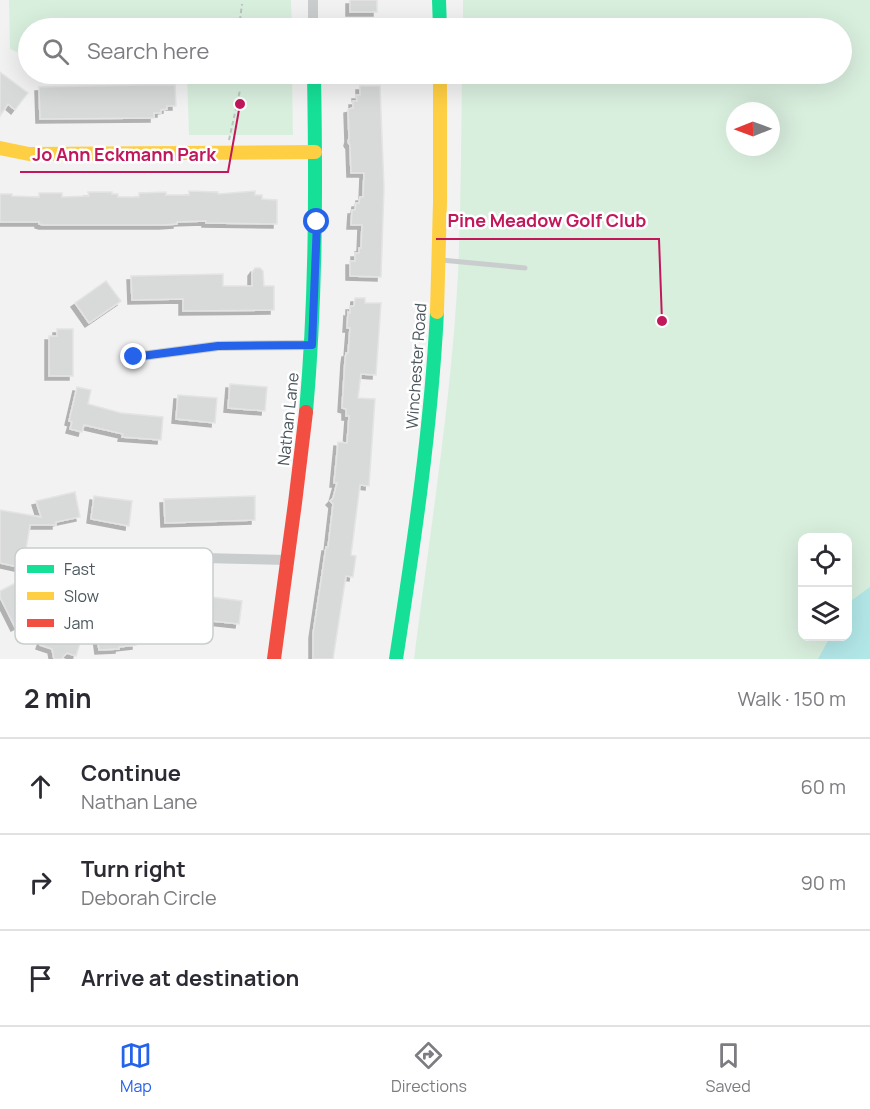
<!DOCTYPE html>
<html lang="en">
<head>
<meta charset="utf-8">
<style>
  :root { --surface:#fff; --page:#f7f7f7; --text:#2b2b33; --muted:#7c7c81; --line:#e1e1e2; --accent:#2563eb }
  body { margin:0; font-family:Manrope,sans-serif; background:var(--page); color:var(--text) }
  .controls { position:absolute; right:18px; bottom:18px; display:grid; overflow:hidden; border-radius:12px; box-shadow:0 6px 24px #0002 }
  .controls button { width:54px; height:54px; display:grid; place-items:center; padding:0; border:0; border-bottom:2px solid var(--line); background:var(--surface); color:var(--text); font:30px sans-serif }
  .compass { position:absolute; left:726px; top:102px; width:54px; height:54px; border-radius:50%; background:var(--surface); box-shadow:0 6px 24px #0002; rotate:269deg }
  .stop { position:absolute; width:18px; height:18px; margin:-14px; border:4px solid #2563eb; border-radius:50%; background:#fff }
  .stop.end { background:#2563eb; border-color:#fff; box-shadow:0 2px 6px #0008 }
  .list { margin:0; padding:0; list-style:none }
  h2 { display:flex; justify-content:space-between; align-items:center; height:78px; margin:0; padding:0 24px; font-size:26px }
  h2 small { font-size:20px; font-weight:400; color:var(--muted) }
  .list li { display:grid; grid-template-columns:39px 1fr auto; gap:18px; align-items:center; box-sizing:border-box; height:96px; padding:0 24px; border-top:2px solid var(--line) }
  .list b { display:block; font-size:22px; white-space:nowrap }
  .list p { margin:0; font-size:20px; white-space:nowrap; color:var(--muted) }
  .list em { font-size:20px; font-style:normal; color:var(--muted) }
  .icon { flex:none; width:33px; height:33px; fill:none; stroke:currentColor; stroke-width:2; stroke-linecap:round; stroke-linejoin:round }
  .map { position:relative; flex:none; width:870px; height:659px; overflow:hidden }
  .search { position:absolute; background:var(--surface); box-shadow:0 6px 24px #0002; left:18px; right:18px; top:18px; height:66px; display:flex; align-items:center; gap:15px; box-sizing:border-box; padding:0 21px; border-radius:33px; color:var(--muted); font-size:22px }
  .sheet { height:366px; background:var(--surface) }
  nav { display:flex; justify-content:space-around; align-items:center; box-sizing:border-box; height:84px; border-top:2px solid var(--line); background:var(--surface); font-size:16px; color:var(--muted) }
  nav a { display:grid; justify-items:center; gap:3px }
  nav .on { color:var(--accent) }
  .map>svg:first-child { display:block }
  .green { fill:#d9efde; fill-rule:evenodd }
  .water { fill:#b2e7e8 }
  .building { fill:#d8dada; stroke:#e4e4e5; stroke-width:1.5; filter:url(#shadow) }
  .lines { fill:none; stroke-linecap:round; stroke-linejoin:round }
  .path { stroke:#bac4bf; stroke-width:2; stroke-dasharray:4.5 3; stroke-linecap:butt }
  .lane { stroke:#cacdcd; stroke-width:5 }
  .street { stroke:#cacdcd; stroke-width:10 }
  .fast { stroke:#16e098; stroke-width:14 }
  .slow { stroke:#ffcf43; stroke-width:14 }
  .jam { stroke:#f24e42; stroke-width:14 }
  .route { stroke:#2563eb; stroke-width:8 }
  .labels { text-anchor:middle; stroke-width:5; stroke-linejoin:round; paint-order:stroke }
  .street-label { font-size:16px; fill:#4b575d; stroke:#fff }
  .key { fill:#fff; stroke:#c9cdce; stroke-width:1.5 }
  .key-label { font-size:16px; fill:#4b575d }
  .leader { fill:none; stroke:#c2185b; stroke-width:2 }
  .callout-dot { fill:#c2185b; stroke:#fff; stroke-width:2 }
  .callout-label { font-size:18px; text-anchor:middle; font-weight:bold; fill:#c2185b; stroke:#fff; stroke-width:5; stroke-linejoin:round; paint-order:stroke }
</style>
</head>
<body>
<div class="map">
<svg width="870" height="659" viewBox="0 0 870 659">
  <defs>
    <filter id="shadow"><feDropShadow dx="-4" dy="4" stdDeviation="0" flood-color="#0004"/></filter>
  </defs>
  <rect width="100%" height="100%" fill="#f2f2f2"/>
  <!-- green -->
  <g class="green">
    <polygon points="9,0 291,0 292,28 28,28 28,57 10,49"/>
    <path d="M463 0H870V659H414C430 531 451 403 458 274 461 207 461 140 462 74H842V28H463ZM735 111H771V147H735ZM802 538H848V636H802Z"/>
    <polygon points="187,74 292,74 293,135 189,135"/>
  </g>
  <!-- water -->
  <polygon class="water" points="870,587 870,659 818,659 830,637 848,636 848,603"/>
  <!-- building -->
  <g class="building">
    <rect x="350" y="0" width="27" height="12"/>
    <polygon points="0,72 28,93 15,110 8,104 0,116"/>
    <polygon points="142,85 175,85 176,106 167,106 167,109 161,110 161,113 154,113 154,118 40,119 39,87"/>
    <polygon points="360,86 380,86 384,188 381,277 350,276 350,261 355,261 355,253 359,253 359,248 361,248 362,225 351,225 352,210 355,210 356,203 359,203 360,197 363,197 364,173 351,173 350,145 348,142 349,138 348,109 353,108 353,101 357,101 356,95 360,95"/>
    <polygon points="189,191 218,192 218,194 255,191 255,195 262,195 262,199 277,200 277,224 206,223 206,221 177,222 177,224 163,225 43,225 39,224 39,222 0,222 0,194 12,194 12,196 39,197 39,193 62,193 62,197 89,196 88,192 112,192 112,194 118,194 118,197 139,197 139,193 166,192 166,195 189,195"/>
    <polygon points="255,268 260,268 263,271 264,286 274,286 274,310 183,311 183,299 132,300 131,276 223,274 223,286 252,286 252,272"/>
    <polygon points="106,281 121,301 89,323 75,303"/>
    <polygon points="355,298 365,298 365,303 381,303 376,375 361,374 358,398 375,399 369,486 360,485 351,555 356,556 353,577 346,576 333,659 313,659 313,634 326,547 328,547 333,504 330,501 333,498 337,483 334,483 338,442 347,443 349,416 346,416 346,409 342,408 345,360 346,353 348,353 350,328 347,328 348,312 350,313 350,306 354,306"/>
    <polygon points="57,329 73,329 73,376 49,376 49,336 57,336"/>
    <polygon points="230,384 267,387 265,411 228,408"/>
    <polygon points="77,387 91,390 88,404 121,413 163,417 161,440 122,437 123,434 84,425 82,432 70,429 72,422 69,421"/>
    <polygon points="178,395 217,398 215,423 176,419"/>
    <polygon points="75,492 80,517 56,522 56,525 30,525 23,568 0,563 0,510 41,517 36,501"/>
    <polygon points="94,496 132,501 129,526 91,519"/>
    <polygon points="255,496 255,520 165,523 164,499"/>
    <polygon points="19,581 36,616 15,627 0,597 0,591"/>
    <polygon points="204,596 242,601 239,624 212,621 212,630 200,628"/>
    <polygon points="182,598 186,632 169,634 169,637 161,635 136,639 136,645 119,647 119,649 99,650 96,629 119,626 117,612 133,610 133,616 169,612 167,600"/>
    <polygon points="48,622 83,634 76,656 67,653 61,659 54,659 52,649 40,645"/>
  </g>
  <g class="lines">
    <!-- path -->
    <g class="path">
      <polyline points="239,28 242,4"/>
      <polyline points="229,140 240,90"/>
    </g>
    <!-- lane -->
    <polyline class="lane" points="441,260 525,268"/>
    <!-- street -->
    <g class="street">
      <polyline points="313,0 313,28"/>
      <polyline points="134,357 218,346 312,345"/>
      <polyline points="77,573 203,558 289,560"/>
    </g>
    <!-- fast -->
    <g class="fast">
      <polyline points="439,0 440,28"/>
      <path d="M306 412C316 299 316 187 314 74"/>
      <path d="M396 659C414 543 431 429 437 312"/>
    </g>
    <!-- slow -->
    <g class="slow">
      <polyline points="0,148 29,154 315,152"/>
      <polyline points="437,312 440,202 440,74"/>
    </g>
    <!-- jam -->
    <polyline class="jam" points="274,659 295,503 306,412"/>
  </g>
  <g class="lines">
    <!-- route -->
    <polyline class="route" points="134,357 218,346 312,345 317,222"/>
  </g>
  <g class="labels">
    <!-- street labels -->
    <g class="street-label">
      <text transform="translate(416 366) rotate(-86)" y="6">Winchester Road</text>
      <text transform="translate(288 419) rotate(-84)" y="6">Nathan Lane</text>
    </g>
  </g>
  <!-- legend -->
  <rect x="15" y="548" width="198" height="96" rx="9" class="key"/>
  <rect x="27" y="565" width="27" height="8" fill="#16e098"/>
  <rect x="27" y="592" width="27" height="8" fill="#ffcf43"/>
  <rect x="27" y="619" width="27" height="8" fill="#f24e42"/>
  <g class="key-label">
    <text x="64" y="575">Fast</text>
    <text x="64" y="602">Slow</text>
    <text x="64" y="629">Jam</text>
  </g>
  <!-- callouts -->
  <path class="leader" d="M240 104L228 172H20M662 321L659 239H436"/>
  <g class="callout-dot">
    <circle cx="240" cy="104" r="6"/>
    <circle cx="662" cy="321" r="6"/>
  </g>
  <g class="callout-label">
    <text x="124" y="161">Jo Ann Eckmann Park</text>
    <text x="547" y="227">Pine Meadow Golf Club</text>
  </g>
</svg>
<div class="controls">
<button><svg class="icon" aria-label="locate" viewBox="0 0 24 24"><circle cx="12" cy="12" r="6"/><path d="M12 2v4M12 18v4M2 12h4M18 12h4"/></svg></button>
<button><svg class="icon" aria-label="layers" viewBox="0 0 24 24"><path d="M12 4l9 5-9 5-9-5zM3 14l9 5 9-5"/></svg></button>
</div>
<svg class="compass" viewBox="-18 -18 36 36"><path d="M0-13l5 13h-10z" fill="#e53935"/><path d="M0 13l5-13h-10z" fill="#7c7c81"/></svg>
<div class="stop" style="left:317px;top:222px"></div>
<div class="stop end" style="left:134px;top:357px"></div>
<div class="search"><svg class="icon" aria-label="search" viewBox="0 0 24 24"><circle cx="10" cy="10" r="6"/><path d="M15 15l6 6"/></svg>Search here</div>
</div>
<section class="sheet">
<h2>2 min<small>Walk · 150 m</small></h2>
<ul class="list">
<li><svg class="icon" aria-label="ahead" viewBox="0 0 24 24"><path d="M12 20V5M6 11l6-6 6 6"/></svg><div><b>Continue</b><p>Nathan Lane</p></div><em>60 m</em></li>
<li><svg class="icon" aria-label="right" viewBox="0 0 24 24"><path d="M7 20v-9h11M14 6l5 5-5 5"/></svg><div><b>Turn right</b><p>Deborah Circle</p></div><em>90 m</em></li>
<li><svg class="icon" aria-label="arrive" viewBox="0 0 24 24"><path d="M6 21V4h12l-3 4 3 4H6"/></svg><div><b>Arrive at destination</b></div></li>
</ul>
</section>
<nav>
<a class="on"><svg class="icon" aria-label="map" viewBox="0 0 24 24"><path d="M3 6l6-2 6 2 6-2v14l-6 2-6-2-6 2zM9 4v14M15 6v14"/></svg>Map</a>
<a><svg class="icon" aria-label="directions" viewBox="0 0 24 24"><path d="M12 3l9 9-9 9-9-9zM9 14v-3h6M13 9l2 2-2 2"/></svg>Directions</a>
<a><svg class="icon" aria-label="saved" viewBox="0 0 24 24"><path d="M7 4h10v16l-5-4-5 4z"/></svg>Saved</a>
</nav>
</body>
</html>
